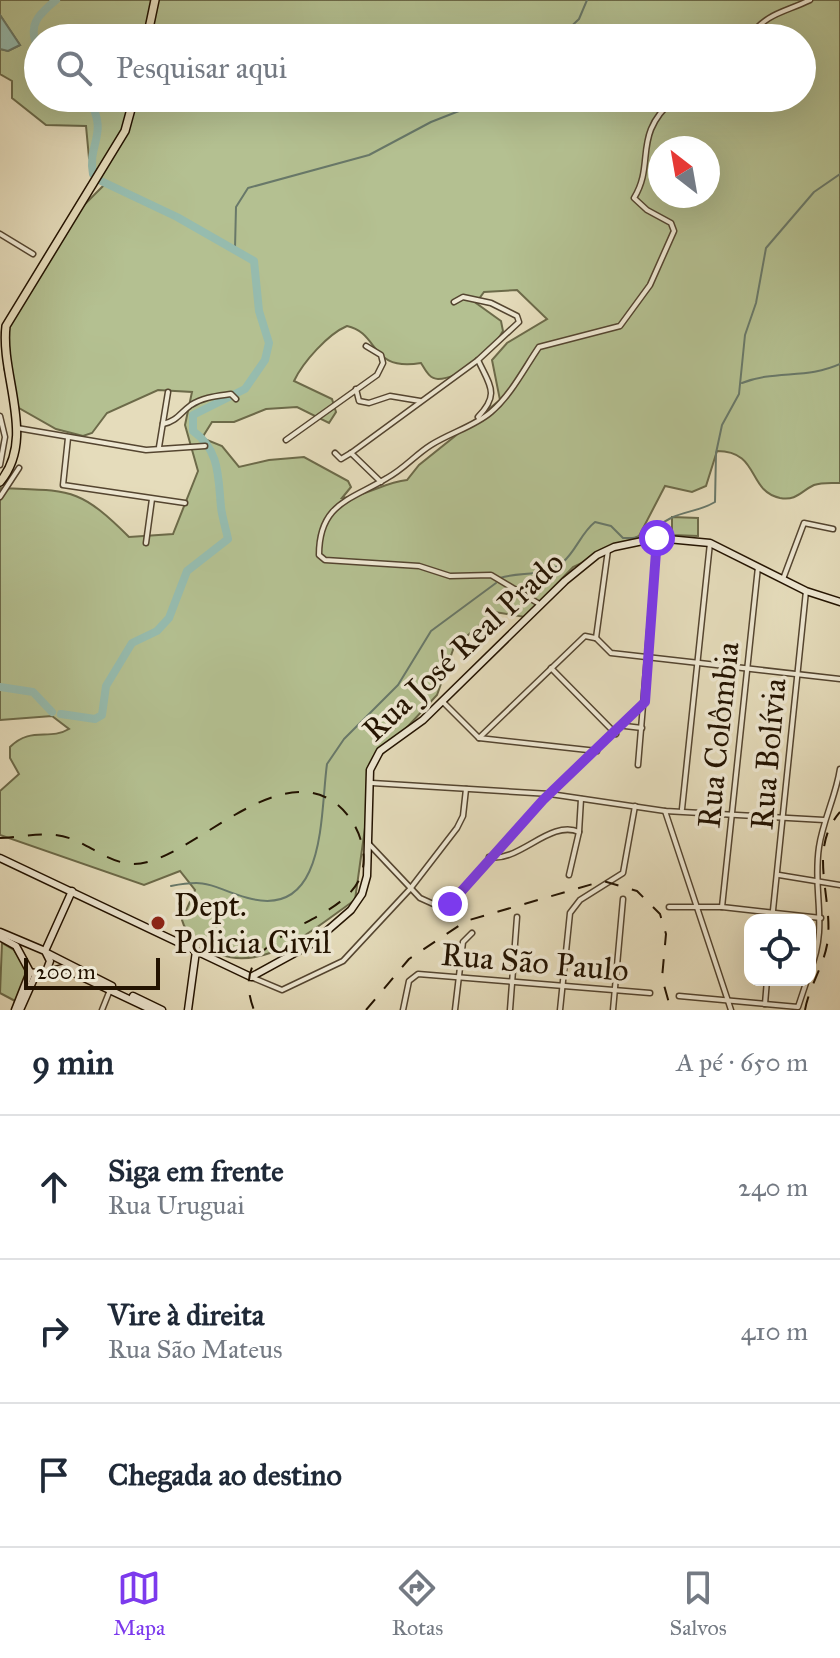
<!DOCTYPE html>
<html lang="pt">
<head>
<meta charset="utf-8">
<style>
  :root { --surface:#fff; --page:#f6f6f7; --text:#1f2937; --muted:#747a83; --line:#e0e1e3; --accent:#7c3aed }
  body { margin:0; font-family:"IM FELL Great Primer",serif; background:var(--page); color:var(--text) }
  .controls { position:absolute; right:24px; bottom:24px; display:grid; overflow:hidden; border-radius:16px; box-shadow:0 8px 32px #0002 }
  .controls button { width:72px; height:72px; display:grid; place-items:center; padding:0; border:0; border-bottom:2px solid var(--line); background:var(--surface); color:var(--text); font:40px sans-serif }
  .compass { position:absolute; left:648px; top:136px; width:72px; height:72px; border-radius:50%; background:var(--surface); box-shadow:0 8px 32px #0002; rotate:329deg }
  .scale { position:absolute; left:24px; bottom:20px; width:136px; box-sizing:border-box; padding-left:8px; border:4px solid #231301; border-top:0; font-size:22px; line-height:28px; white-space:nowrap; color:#231301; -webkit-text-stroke:6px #eee8d3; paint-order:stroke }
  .stop { position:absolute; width:24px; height:24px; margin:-18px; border:6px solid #7c3aed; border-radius:50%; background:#fff }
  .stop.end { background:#7c3aed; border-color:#fff; box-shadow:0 2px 8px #0008 }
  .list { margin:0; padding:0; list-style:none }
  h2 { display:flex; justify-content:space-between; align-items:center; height:104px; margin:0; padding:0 32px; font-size:34px }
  h2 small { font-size:26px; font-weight:400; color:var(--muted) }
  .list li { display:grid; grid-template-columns:52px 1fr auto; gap:24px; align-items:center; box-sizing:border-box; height:144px; padding:0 32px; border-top:2px solid var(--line) }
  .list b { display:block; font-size:30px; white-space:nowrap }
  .list p { margin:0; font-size:26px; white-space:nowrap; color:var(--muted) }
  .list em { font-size:26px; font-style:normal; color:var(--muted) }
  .icon { flex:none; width:44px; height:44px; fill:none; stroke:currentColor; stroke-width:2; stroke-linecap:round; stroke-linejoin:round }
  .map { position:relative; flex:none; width:840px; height:1010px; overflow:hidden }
  .search { position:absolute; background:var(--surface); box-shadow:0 8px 32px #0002; left:24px; right:24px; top:24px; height:88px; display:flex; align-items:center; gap:20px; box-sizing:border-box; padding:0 28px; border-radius:44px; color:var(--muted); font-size:30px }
  .sheet { height:536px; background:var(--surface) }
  nav { display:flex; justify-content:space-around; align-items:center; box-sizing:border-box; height:112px; border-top:2px solid var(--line); background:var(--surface); font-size:22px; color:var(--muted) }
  nav a { display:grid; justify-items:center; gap:4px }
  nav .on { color:var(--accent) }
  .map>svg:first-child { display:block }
  .green { fill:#b4c091; stroke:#6c6a49; stroke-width:2; fill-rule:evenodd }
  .water { fill:#96bcaf; stroke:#687869; stroke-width:2 }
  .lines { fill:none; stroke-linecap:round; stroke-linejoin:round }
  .stream { stroke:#687869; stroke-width:2 }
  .river { stroke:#96bcaf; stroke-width:8 }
  .street-casing { stroke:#544530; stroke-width:7 }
  .secondary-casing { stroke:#231301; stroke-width:9 }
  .primary-casing { stroke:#231301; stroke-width:10 }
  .street { stroke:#eee8d3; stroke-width:4 }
  .secondary { stroke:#eee8d3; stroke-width:6 }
  .primary { stroke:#e5dcbb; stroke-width:7 }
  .rail { stroke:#231301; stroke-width:2; stroke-dasharray:14 14; stroke-linecap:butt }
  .route { stroke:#7c3aed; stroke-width:10 }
  .poi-dot { fill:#8f2418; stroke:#eee8d3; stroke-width:3 }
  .labels { text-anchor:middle; stroke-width:7; stroke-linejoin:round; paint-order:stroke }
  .street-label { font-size:32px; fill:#231301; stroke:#eee8d3 }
  .poi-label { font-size:32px; fill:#231301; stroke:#eee8d3; text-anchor:start }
</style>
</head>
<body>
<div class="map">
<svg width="840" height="1010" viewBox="0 0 840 1010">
  <rect width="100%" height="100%" fill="#e5dcbb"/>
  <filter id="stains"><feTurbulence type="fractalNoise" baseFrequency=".0025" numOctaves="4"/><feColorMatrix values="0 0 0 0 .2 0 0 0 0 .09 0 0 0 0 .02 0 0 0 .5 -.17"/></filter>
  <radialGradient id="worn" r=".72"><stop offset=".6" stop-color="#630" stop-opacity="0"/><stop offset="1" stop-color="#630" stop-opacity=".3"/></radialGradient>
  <!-- green -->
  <g class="green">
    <path d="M0 0H840V483C832 483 822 482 814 485 801 491 797 501 780 498 747 491 760 451 717 451L706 486 692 492 665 486 639 536 573 567 525 617 495 612 454 647 437 695 374 763 355 900C314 928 252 986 201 943 193 936 184 930 182 920L195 890 180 871 144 885 0 835V791L19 774 10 758V747C31 726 49 741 69 729L52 716 0 720V488C69 491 78 486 129 537L173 534 198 471 185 425 192 392 158 390 107 413 92 433 83 436 56 429 19 408 12 395 4 368 7 329 78 211 105 184 89 158 86 126 46 125 12 98V81L0 74V49L8 51 20 45 0 15ZM38 38H802V98H38ZM660 148H708V196H660ZM517 290 547 319 507 343 492 360 500 400 419 465 407 480C384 482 365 497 342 498L351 487 348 481 304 457 269 460 239 467 222 446 202 438 212 422H234L266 409 297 407 329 423 336 412 332 399 294 381C303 362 328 334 347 326 380 333 369 372 421 363 425 369 429 379 438 379 460 379 494 349 503 331L501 321 476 303 484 292Z"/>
    <polygon points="672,517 698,518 698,536 672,535"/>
    <polygon points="2,943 14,950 28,972 17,1002 0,993"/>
  </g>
  <!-- water -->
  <polygon class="water" points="0,15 20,45 8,51 0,49"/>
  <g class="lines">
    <!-- stream -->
    <g class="stream">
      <polyline points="559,38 579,19 587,0"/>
      <polyline points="235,248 236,207 248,188 369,155 431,122 492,98"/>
      <path d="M742 383C774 370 808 379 840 364"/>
      <path d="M500 578C521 571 544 578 563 562 576 551 581 533 595 522L611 526 623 538C656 539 649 528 671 518 685 511 700 511 715 502L716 453 722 425 739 394 745 335 756 303 766 248 814 192 840 174"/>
      <path d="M171 886C213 878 211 888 248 898 327 920 320 813 327 764L344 739 398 685 431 631 496 583"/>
    </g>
    <!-- river -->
    <g class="river">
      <path d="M38 48C27 25 38 15 56 0"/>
      <path d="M88 98C110 134 87 143 93 174"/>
      <polyline points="0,687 33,692 52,712"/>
      <path d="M61 714 95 719 102 715 106 686 132 643 157 631 169 618 187 571 228 539C226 529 222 517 221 507 218 477 220 450 193 431V415L245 389 265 360 269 343 259 311 254 261 177 217 101 181"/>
    </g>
    <!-- street casing -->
    <g class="street-casing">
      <g id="street">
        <path d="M748 38C768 12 783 13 810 0"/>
        <polyline points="0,234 33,254"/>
        <polyline points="356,389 359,401 369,403 390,396 420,401"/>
        <polyline points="0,416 5,437 0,465"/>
        <path d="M478 417C500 394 490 386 478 360"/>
        <path d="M163 424C177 421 180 413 191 405 203 397 217 396 231 394L236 399"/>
        <polyline points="17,428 146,450 205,446"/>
        <polyline points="68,438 63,485 185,503"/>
        <polyline points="286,440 377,375 383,363 381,355 366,346"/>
        <polyline points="159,447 168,392"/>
        <polyline points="335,453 341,459 351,453 478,360 519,322 517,316 491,303 463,297 454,302"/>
        <polyline points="351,453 381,482"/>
        <polyline points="0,497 19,468"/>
        <polyline points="146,543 152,499"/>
        <polyline points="783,579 804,523 833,529"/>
        <path d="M541 605 491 575 450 576 419 566 325 560 319 555C319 503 351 500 387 478 404 469 415 455 431 445 450 433 475 426 491 412 511 395 524 369 539 347L620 326 650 285 674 231 671 223 647 210 634 198C656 162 631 136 675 98"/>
        <polyline points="596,638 611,653 840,679"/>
        <polyline points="596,638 608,550"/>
        <polyline points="551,668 616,734"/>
        <polyline points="443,702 479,738 597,751"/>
        <polyline points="625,726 642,728"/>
        <polyline points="479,738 585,636 595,638"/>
        <polyline points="638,765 657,538"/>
        <polyline points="372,783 550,794 665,811 824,820"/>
        <polyline points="682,809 710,543"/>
        <polyline points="665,811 731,1010"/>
        <polyline points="369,844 420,898 440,907 450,904 543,800 645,702"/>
        <path d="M489 857C519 863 550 819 579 832"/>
        <polyline points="569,875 579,832 581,799"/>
        <polyline points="779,875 840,885"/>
        <polyline points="669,907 722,907 821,918"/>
        <polyline points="722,907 758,567"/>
        <polyline points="772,920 806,591"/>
        <path d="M810 971C829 924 812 894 819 847 823 820 836 796 840 769"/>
        <polyline points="251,977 282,990 343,961 410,889 457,828 463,816 466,789"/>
        <polyline points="679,996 798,1007 807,980"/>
        <polyline points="765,1004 767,980"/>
        <polyline points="102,1010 110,990"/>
        <polyline points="403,1010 409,981 418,974 650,993"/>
        <polyline points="455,1010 463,942 472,933"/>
        <polyline points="510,1010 517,917"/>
        <polyline points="560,1010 570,913 580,900 623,873 635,806"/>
        <polyline points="613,1010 623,899"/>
      </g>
    </g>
    <!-- secondary casing -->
    <g class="secondary-casing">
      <g id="secondary">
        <polyline points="0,858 251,977 313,943 351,910 362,894 367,876 370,770 380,751 423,720 565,581 597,555 614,547 657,538 710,543 806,591 840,602"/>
        <polyline points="0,932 45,951 50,961 47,969"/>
        <polyline points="0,937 16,946 30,972 39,974 63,968 152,1010"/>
        <polyline points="45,951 72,891"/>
        <polyline points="47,953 112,986"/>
        <polyline points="133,996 162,1010"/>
        <polyline points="15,1010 30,972"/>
        <polyline points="20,1010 36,974"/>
        <polyline points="188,1010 196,951"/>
      </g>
    </g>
    <!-- primary casing -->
    <g class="primary-casing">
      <g id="primary">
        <polyline points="147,38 155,0"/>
        <path d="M0 482C37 438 0 376 6 326L125 131 134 98"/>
      </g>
    </g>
    <!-- street -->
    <use href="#street" class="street"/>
    <!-- secondary -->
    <use href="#secondary" class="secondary"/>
    <!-- primary -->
    <use href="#primary" class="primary"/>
    <!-- rail -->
    <g class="rail">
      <path d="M0 838C24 837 48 830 72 839 92 847 112 864 134 864 189 863 272 760 334 802 346 810 357 826 361 841 387 933 217 914 254 1010"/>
      <polyline points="366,1010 409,959 466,921 603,881 637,891 660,914 666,934 662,978 671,1010"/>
      <path d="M805 1010C809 987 823 967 827 945 835 900 806 851 840 812"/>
    </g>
  </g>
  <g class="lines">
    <!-- route -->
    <polyline class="route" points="450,904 543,800 645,702 657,538"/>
  </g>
  <!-- markers -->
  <circle class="poi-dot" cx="158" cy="923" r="8"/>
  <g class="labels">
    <!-- street labels -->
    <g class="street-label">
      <text transform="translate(463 646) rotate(-43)" y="11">Rua José Real Prado</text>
      <text transform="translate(718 735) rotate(-84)" y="11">Rua Colômbia</text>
      <text transform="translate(768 754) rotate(-85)" y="11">Rua Bolívia</text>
      <text transform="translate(535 962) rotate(5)" y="11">Rua São Paulo</text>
    </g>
    <!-- poi labels -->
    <g class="poi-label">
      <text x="174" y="916">Dept.<tspan x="174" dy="37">Policia Civil</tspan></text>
    </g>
  </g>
  <rect width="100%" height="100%" filter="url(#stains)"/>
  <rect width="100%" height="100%" fill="url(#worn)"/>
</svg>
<div class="controls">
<button><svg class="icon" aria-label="locate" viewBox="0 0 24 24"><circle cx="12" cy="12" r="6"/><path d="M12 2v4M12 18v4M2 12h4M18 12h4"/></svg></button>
</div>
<svg class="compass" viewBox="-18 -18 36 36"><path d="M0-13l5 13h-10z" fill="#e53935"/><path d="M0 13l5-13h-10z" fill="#747a83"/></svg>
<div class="scale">200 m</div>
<div class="stop" style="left:657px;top:538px"></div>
<div class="stop end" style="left:450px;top:904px"></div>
<div class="search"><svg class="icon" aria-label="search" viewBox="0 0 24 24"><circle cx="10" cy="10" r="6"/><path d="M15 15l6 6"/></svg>Pesquisar aqui</div>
</div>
<section class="sheet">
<h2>9 min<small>A pé · 650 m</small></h2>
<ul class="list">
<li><svg class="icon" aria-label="ahead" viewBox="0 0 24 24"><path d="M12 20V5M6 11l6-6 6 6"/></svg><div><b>Siga em frente</b><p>Rua Uruguai</p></div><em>240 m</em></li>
<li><svg class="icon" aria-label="right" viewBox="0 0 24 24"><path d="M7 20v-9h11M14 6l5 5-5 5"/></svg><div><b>Vire à direita</b><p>Rua São Mateus</p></div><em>410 m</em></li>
<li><svg class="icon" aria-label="arrive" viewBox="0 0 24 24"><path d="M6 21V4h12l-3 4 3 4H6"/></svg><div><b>Chegada ao destino</b></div></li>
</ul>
</section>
<nav>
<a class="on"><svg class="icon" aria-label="map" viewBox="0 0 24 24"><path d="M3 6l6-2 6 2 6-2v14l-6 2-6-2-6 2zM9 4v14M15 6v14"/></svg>Mapa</a>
<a><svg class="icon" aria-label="directions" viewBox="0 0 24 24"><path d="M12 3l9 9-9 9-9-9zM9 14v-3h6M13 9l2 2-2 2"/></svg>Rotas</a>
<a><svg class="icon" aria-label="saved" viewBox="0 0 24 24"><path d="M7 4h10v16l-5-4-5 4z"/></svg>Salvos</a>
</nav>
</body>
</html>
